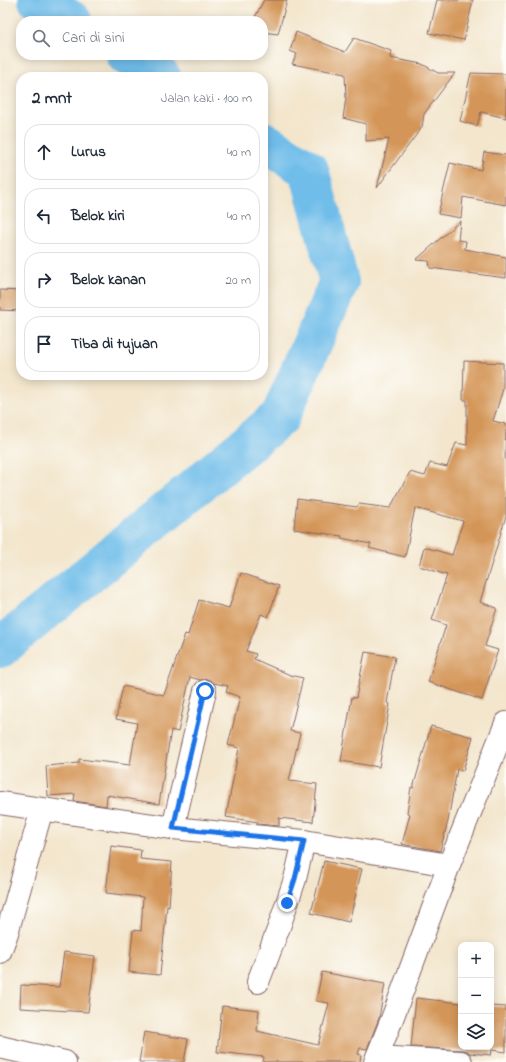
<!DOCTYPE html>
<html lang="id">
<head>
<meta charset="utf-8">
<style>
  :root { --surface:#fff; --page:#f6f6f7; --text:#1f2937; --muted:#747a83; --line:#e0e1e3 }
  body { margin:0; font-family:"Indie Flower",sans-serif; background:var(--page); color:var(--text) }
  .controls { position:absolute; right:12px; bottom:12px; display:grid; overflow:hidden; border-radius:8px; box-shadow:0 2px 10px #0003 }
  .controls button { width:36px; height:36px; display:grid; place-items:center; padding:0; border:0; border-bottom:1px solid var(--line); background:var(--surface); color:var(--text); font:20px sans-serif }
  .stop { position:absolute; width:12px; height:12px; margin:-9px; border:3px solid #1a73e8; border-radius:50%; background:#fff }
  .stop.end { background:#1a73e8; border-color:#fff; box-shadow:0 1px 4px #0008 }
  .list { margin:0; padding:0; list-style:none }
  h2 { display:flex; justify-content:space-between; align-items:center; height:52px; margin:0; padding:0 16px; font-size:17px }
  h2 small { font-size:13px; font-weight:400; color:var(--muted) }
  .list li { display:grid; grid-template-columns:26px 1fr auto; gap:12px; align-items:center; box-sizing:border-box; height:56px; margin:0 8px 8px; padding:0 8px; border:1px solid var(--line); border-radius:16px }
  .list b { display:block; font-size:15px; white-space:nowrap }
  .list em { font-size:13px; font-style:normal; color:var(--muted) }
  .icon { flex:none; width:22px; height:22px; fill:none; stroke:currentColor; stroke-width:2; stroke-linecap:round; stroke-linejoin:round }
  .map { position:relative; flex:none; width:506px; height:1062px; overflow:hidden }
  .search { position:absolute; background:var(--surface); box-shadow:0 2px 10px #0003; left:16px; top:16px; width:252px; height:44px; display:flex; align-items:center; gap:10px; box-sizing:border-box; padding:0 14px; border-radius:16px; color:var(--muted); font-size:15px }
  .panel { position:absolute; background:var(--surface); box-shadow:0 2px 10px #0003; left:16px; top:72px; width:252px; height:308px; border-radius:16px }
  .map>svg:first-child { display:block }
  .lines { fill:none; stroke-linecap:round; stroke-linejoin:round }
  .river { stroke:#70bdea; stroke-width:40 }
  .building { fill:#d49658 }
  .minor-casing { stroke:#856564; stroke-width:24 }
  .minor { stroke:#fff; stroke-width:22 }
  .route { stroke:#1a73e8; stroke-width:5 }
</style>
</head>
<body>
<div class="map">
<svg width="506" height="1062" viewBox="0 0 506 1062">
  <rect width="100%" height="100%" fill="#fdfcf7"/>
  <filter id="ink" filterUnits="userSpaceOnUse"><feTurbulence type="fractalNoise" baseFrequency=".025" numOctaves="2"/><feDisplacementMap in="SourceGraphic" scale="8" xChannelSelector="R" yChannelSelector="G"/><feConvolveMatrix kernelMatrix="1 2 1 2 8 2 1 2 1" color-interpolation-filters="sRGB"/></filter>
  <filter id="wash" filterUnits="userSpaceOnUse"><feTurbulence type="fractalNoise" baseFrequency=".012" numOctaves="4" result="noise"/><feDisplacementMap in="SourceGraphic" scale="16" xChannelSelector="R" yChannelSelector="G"/><feGaussianBlur stdDeviation="0.9" result="paint"/><feColorMatrix in="noise" values="0 0 0 0 0 0 0 0 0 0 0 0 0 0 0 0 0 1.4 0 .05"/><feComposite in="paint" operator="in"/></filter>
  <g filter="url(#wash)">
    <rect width="100%" height="100%" fill="#f3e6cd"/>
    <g class="lines">
      <!-- river -->
      <g class="river">
        <polyline points="38,0 72,21"/>
        <polyline points="126,55 161,77"/>
        <polyline points="0,648 280,417 339,282 309,170 263,141"/>
      </g>
    </g>
    <g id="blocks">
      <!-- building -->
      <g class="building">
        <polygon points="264,0 287,0 278,34 263,32 263,21 253,21"/>
        <polygon points="437,0 473,0 464,40 429,33"/>
        <polygon points="296,32 345,52 354,38 391,51 390,58 422,64 438,73 455,73 424,114 422,127 377,188 389,139 366,141 366,124 343,118 346,98 345,74 292,64 297,54 290,51"/>
        <polygon points="471,73 506,74 506,118 481,112 477,126 460,121"/>
        <polygon points="484,152 506,155 506,205 463,197 461,218 438,214 450,163 481,170"/>
        <polygon points="460,221 458,240 466,241 465,249 506,257 506,278 430,268 429,261 416,260"/>
        <polygon points="0,290 21,291 21,311 0,310"/>
        <polygon points="464,361 503,363 503,389 493,421 506,424 505,458 506,458 506,516 480,602 497,608 485,646 498,650 482,700 428,682 446,625 432,620 447,575 419,566 424,547 452,555 463,521 415,508 405,557 369,548 371,544 341,538 342,536 294,529 297,499 357,507 359,504 390,508 410,472 425,476 430,463 447,467 456,443 467,445 467,400 463,400"/>
        <polygon points="241,573 279,586 268,617 261,614 246,651 256,654 254,659 290,675 303,678 290,731 300,733 289,781 317,784 313,822 279,818 279,826 257,824 258,822 226,817 239,748 228,745 240,697 226,692 228,686 214,683 207,679 200,680 190,677 178,732 171,730 159,804 107,795 106,806 74,801 75,794 48,796 46,766 79,763 79,759 130,765 137,723 116,719 123,686 164,695 185,634 188,635 199,600 229,608"/>
        <polygon points="365,652 395,657 387,703 390,704 379,767 341,761 352,697 356,698"/>
        <polygon points="431,726 473,737 463,771 457,769 448,821 440,851 402,844 410,814 407,813 411,787 413,788"/>
        <polygon points="111,846 141,850 140,859 172,862 169,907 167,906 160,975 129,972 133,930 141,931 143,897 106,893"/>
        <polygon points="324,861 362,869 349,922 311,913"/>
        <polygon points="64,952 95,956 88,1012 20,1008 21,985 59,987"/>
        <polygon points="322,972 385,984 379,1018 367,1049 360,1048 358,1054 361,1055 360,1062 263,1062 264,1057 217,1052 222,1006 259,1010 257,1031 318,1045 329,1003 316,1001"/>
        <polygon points="416,998 461,1003 461,1047 491,1047 491,1006 506,1007 506,1052 492,1050 491,1055 469,1053 468,1051 462,1050 411,1047"/>
        <polygon points="144,1032 188,1039 184,1062 139,1062"/>
      </g>
    </g>
  </g>
  <g filter="url(#ink)">
    <use href="#blocks" fill-opacity="0" stroke="#856564" stroke-width="1"/>
    <g class="lines">
      <!-- minor casing -->
      <g class="minor-casing">
        <g id="minor">
          <polyline points="0,803 173,828 304,841 449,865"/>
          <polyline points="173,828 205,691"/>
          <polyline points="0,952 7,933 42,809"/>
          <polyline points="258,982 279,927 295,879 304,841"/>
          <polyline points="0,1047 65,1062"/>
          <polyline points="377,1057 461,1062"/>
          <polyline points="375,1062 392,1019 449,865 506,723"/>
        </g>
      </g>
      <!-- minor -->
      <use href="#minor" class="minor"/>
    </g>
  </g>
  <g class="lines" filter="url(#ink)">
    <!-- route -->
    <polyline class="route" points="205,691 173,828 304,841 295,879 287,903"/>
  </g>
</svg>
<div class="controls">
<button>+</button>
<button>−</button>
<button><svg class="icon" aria-label="layers" viewBox="0 0 24 24"><path d="M12 4l9 5-9 5-9-5zM3 14l9 5 9-5"/></svg></button>
</div>
<div class="stop" style="left:205px;top:691px"></div>
<div class="stop end" style="left:287px;top:903px"></div>
<div class="search"><svg class="icon" aria-label="search" viewBox="0 0 24 24"><circle cx="10" cy="10" r="6"/><path d="M15 15l6 6"/></svg>Cari di sini</div>
<section class="panel">
<h2>2 mnt<small>Jalan kaki · 100 m</small></h2>
<ul class="list">
<li><svg class="icon" aria-label="ahead" viewBox="0 0 24 24"><path d="M12 20V5M6 11l6-6 6 6"/></svg><div><b>Lurus</b></div><em>40 m</em></li>
<li><svg class="icon" aria-label="left" viewBox="0 0 24 24"><path d="M17 20v-9H6M10 6l-5 5 5 5"/></svg><div><b>Belok kiri</b></div><em>40 m</em></li>
<li><svg class="icon" aria-label="right" viewBox="0 0 24 24"><path d="M7 20v-9h11M14 6l5 5-5 5"/></svg><div><b>Belok kanan</b></div><em>20 m</em></li>
<li><svg class="icon" aria-label="arrive" viewBox="0 0 24 24"><path d="M6 21V4h12l-3 4 3 4H6"/></svg><div><b>Tiba di tujuan</b></div></li>
</ul>
</section>
</div>
</body>
</html>
